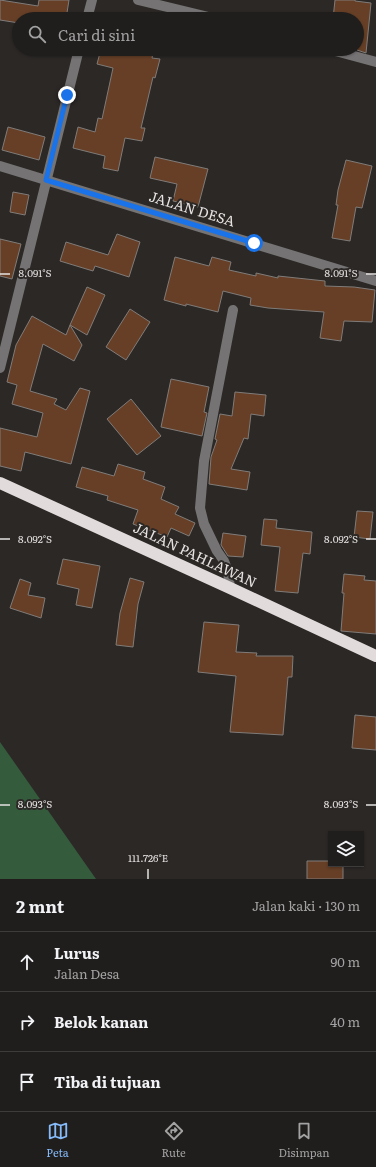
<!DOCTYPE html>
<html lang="id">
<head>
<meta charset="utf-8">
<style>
  :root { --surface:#201e1c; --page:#282725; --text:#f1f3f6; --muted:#a2a2a3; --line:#3d3c3b; --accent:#86bbfb }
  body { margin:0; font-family:Literata,serif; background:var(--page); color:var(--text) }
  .controls { position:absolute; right:12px; bottom:12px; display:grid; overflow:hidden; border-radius:0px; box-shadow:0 1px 3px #0004 }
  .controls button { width:36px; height:36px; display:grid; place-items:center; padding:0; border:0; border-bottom:1px solid var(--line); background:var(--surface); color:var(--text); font:20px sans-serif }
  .stop { position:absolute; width:12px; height:12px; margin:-9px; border:3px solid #1a73e8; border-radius:50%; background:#fff }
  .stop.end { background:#1a73e8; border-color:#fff; box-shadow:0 1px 4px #0008 }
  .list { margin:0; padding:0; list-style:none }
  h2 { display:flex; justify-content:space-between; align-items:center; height:52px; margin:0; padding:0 16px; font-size:17px }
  h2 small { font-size:13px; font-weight:400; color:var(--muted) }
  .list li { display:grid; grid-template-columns:26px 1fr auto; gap:12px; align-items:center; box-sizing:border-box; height:60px; padding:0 16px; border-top:1px solid var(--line) }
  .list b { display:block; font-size:15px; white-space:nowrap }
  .list p { margin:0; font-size:13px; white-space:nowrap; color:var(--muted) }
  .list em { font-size:13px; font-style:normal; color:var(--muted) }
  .icon { flex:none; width:22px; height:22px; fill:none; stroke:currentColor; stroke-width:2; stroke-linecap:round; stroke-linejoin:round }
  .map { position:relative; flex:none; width:376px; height:879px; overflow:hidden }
  .search { position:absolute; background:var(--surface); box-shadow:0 1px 3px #0004; left:12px; right:12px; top:12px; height:44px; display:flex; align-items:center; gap:10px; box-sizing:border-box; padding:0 14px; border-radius:22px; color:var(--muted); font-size:15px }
  .sheet { height:232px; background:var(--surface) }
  nav { display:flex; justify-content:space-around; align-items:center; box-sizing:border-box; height:56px; border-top:1px solid var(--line); background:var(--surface); font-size:11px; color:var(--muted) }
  nav a { display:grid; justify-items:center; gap:2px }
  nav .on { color:var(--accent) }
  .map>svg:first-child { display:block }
  .green { fill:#355b3d }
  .building { fill:#663f26; stroke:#807c7a }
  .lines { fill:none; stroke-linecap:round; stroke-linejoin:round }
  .minor { stroke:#757373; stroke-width:10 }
  .highway { stroke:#e1dcdb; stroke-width:12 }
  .route { stroke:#1a73e8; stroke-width:5 }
  .ticks { fill:none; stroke:#e5e2e1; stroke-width:1.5 }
  .labels { text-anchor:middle; stroke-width:4; stroke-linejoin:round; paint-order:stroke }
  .street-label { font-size:14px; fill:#e5e2e1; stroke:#2b2826 }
  .ticks-label { font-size:10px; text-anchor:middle; fill:#e5e2e1; stroke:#2b2826; stroke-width:4; stroke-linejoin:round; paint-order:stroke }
</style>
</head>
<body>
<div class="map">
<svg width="376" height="879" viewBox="0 0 376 879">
  <rect width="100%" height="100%" fill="#2b2826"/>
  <!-- green -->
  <polygon class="green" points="0,742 96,879 0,879"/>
  <!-- building -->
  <g class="building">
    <polygon points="0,0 38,6 39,0 69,0 66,19 19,19 19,23 0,20"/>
    <polygon points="335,0 355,0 355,1 371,3 366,53 357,50 357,19 333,19"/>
    <polygon points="101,49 154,49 152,58 160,59 155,78 153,77 141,128 145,128 142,141 125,138 118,171 103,168 105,156 73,148 78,127 95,132 98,118 102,119 113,68 97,64"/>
    <polygon points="8,127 45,137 39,160 2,150"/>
    <polygon points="155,157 208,169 198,207 173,201 177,184 150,178"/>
    <polygon points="346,160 372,166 362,208 356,207 350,241 332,238 338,205 336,205 338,190"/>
    <polygon points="13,192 29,195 25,215 10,212"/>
    <polygon points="117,234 140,242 129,277 95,266 93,271 60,261 66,242 108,255"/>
    <polygon points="0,239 21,244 12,279 0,276"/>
    <polygon points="175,257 209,266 212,257 231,262 229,270 256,276 256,273 278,278 278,276 325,281 325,286 354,287 375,290 372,322 344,321 341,341 320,338 324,312 268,308 250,305 251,298 223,291 218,312 186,304 186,306 164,300"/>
    <polygon points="87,287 105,295 87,335 70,325"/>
    <polygon points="130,309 150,322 126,360 106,347"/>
    <polygon points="32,316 66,335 70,325 82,345 74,361 43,344 30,391 57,399 54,404 66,410 80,388 90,391 71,464 25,452 21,471 0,466 0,428 37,437 43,413 12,404 17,385 7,382 16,345"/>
    <polygon points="171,379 209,387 204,412 207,413 202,436 161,427"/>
    <polygon points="235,392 266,395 264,416 251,414 248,439 244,438 231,469 250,472 247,490 209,484 211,457 217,440 215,439 220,414 232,416"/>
    <polygon points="131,399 161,436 137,455 107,419"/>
    <polygon points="118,464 145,472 143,479 165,487 161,499 179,507 175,514 195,523 189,536 171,528 167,537 133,524 138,510 107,500 108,496 76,487 82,467 114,476"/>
    <polygon points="357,511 373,512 370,539 354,537"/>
    <polygon points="264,519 277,520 276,528 312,532 310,554 303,553 298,593 275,591 280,547 261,545"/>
    <polygon points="223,533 246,536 243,557 228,556 221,545"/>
    <polygon points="63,559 100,566 92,608 76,605 79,589 57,584"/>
    <polygon points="344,574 365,576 364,580 376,581 376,634 341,631 344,593 342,593"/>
    <polygon points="130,578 144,582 138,604 133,647 116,645 120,613"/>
    <polygon points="20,579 31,583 28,595 45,598 41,618 10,608"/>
    <polygon points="204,622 239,625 236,652 257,653 256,656 293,656 292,677 288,677 283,735 230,732 236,676 198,672"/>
    <polygon points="355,715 376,717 376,750 352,748"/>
    <polygon points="307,861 331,861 331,864 343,864 343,879 307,879"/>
  </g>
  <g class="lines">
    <!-- minor -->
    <g class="minor">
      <polyline points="138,0 217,19"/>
      <polyline points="87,19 92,0"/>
      <polyline points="328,49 376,62"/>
      <polyline points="0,166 376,281"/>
      <polyline points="0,368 79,49"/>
      <polyline points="230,588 228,571 224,561 217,551 204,524 200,508 204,461 233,310"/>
    </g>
    <!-- highway -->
    <polyline class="highway" points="0,483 230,588 376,656"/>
  </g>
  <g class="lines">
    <!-- route -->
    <polyline class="route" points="67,95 46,180 254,243"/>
  </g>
  <!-- ticks -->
  <path class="ticks" d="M0 274H10M366 274H376M0 539H10M366 539H376M0 805H10M366 805H376M148 869V879"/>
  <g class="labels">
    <!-- street labels -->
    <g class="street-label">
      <text transform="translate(192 209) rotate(17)" y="5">JALAN DESA</text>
      <text transform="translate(195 555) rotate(25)" y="5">JALAN PAHLAWAN</text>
    </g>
  </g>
  <g class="ticks-label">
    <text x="35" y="277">8.091°S</text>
    <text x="341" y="277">8.091°S</text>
    <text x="35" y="543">8.092°S</text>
    <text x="341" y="543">8.092°S</text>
    <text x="35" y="808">8.093°S</text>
    <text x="341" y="808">8.093°S</text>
    <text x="148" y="862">111.726°E</text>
  </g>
</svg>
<div class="controls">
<button><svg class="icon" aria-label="layers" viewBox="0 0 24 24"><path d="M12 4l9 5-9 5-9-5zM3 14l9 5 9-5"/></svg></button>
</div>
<div class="stop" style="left:254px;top:243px"></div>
<div class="stop end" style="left:67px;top:95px"></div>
<div class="search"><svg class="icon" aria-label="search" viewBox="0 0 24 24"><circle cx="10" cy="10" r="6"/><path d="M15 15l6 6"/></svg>Cari di sini</div>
</div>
<section class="sheet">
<h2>2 mnt<small>Jalan kaki · 130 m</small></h2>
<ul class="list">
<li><svg class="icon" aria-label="ahead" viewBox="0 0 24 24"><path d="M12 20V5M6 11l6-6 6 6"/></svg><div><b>Lurus</b><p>Jalan Desa</p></div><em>90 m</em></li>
<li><svg class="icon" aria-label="right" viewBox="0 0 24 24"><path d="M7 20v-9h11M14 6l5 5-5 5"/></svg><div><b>Belok kanan</b></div><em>40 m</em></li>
<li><svg class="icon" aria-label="arrive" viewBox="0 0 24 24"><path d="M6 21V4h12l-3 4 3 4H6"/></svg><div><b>Tiba di tujuan</b></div></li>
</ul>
</section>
<nav>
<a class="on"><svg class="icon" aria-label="map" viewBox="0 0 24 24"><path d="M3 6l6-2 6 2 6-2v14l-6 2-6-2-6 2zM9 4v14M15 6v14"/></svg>Peta</a>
<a><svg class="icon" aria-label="directions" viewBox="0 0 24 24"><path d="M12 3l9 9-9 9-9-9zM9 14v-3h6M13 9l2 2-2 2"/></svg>Rute</a>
<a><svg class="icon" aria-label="saved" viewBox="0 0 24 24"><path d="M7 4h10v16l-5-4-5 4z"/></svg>Disimpan</a>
</nav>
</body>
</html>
